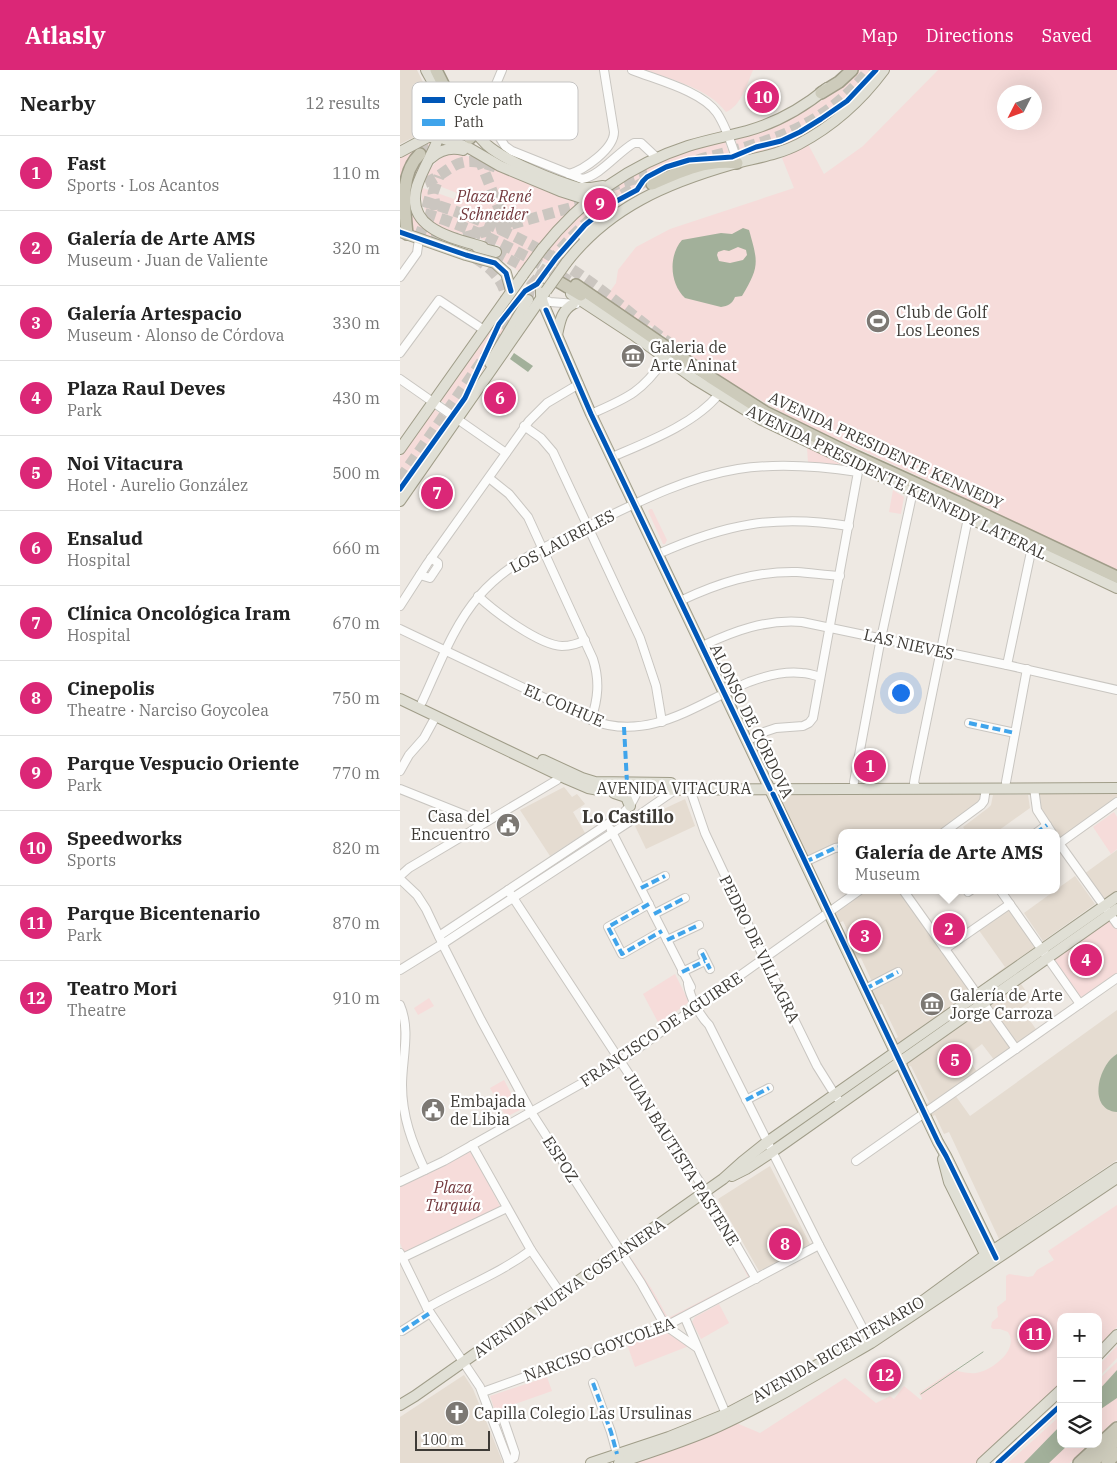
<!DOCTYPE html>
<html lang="en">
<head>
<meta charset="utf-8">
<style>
  :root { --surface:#fff; --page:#f6f6f6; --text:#222; --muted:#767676; --line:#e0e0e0; --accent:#db2777 }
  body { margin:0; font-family:"IBM Plex Serif",serif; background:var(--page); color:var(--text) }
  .controls { position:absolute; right:15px; bottom:15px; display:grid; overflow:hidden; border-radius:10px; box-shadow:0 5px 20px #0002 }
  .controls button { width:45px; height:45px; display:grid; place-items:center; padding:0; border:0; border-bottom:1px solid var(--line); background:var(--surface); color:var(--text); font:25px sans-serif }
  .compass { position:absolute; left:597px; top:15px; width:45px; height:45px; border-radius:50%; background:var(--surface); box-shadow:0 5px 20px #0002; rotate:228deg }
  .scale { position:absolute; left:15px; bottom:12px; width:75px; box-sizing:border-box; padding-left:5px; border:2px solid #3e3b36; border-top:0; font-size:14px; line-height:18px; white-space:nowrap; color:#3e3b36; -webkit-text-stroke:4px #fff; paint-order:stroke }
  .you { position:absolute; left:500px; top:622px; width:18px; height:18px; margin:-12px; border:4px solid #fff; border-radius:50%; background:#1a73e8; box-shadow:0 0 0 8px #1a73e833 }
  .badge { display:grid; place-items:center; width:32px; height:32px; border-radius:50%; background:var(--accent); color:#fff; font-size:16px; font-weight:700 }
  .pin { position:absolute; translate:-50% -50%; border:2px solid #fff; box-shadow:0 1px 5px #0006 }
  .popup { position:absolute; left:438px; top:759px; width:222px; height:65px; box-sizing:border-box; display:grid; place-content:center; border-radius:10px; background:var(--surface); filter:drop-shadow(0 1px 4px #0005); font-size:16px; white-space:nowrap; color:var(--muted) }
  .popup b { font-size:19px; color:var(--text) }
  .popup::after { content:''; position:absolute; left:50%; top:100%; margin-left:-10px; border:10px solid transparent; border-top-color:var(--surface) }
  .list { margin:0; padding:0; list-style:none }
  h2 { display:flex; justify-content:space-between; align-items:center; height:65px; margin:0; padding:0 20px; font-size:21px }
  h2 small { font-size:16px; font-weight:400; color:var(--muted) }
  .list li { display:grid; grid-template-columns:32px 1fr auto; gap:15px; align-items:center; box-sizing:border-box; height:75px; padding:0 20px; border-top:1px solid var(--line) }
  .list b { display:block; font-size:19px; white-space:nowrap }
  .list p { margin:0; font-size:16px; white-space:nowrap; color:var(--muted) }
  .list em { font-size:16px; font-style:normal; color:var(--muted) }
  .icon { flex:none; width:28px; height:28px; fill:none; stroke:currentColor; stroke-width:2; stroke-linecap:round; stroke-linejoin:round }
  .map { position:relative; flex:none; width:717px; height:1393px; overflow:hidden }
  header { display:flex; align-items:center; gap:30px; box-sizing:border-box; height:70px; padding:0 25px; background:var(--accent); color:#fff }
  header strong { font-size:24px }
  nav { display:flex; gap:28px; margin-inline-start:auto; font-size:18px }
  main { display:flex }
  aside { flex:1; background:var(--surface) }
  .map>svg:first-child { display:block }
  .built { fill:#e5dcd1 }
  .green { fill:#f6dcda; fill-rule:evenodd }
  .water { fill:#a2b09a; fill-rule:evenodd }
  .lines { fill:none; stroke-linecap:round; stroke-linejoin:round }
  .stream { stroke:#a2b09a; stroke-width:1 }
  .major-tunnel { stroke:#cbc6c0; stroke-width:10; stroke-dasharray:10 5; stroke-linecap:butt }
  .highway-tunnel { stroke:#cbc6c0; stroke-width:11; stroke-dasharray:11 5.5; stroke-linecap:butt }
  .minor-casing { stroke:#c9c6c1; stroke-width:10 }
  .major-casing { stroke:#a09d89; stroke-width:12 }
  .highway-casing { stroke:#a09d89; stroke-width:14 }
  .minor { stroke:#fcfcfb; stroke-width:8 }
  .major { stroke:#e0dfd5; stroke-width:10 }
  .highway { stroke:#cdcbbb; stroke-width:11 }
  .major-bridge-casing { stroke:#a09d89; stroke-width:12; stroke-linecap:butt }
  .major-bridge { stroke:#e0dfd5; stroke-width:10 }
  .quiet { stroke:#3fa4eb; stroke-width:4; stroke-dasharray:8 4; stroke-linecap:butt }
  .cycleway-casing { stroke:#fff; stroke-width:8 }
  .cycleway { stroke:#0057b8; stroke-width:5 }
  .labels { text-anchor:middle; stroke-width:4.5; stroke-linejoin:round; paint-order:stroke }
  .park-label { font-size:16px; font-style:italic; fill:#73393d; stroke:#fff }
  .poi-label { font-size:16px; fill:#3e3b36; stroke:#fff; text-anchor:start }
  .street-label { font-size:16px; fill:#3e3b36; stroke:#fff }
  .neighbourhood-label { font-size:18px; font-weight:bold; fill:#3e3b36; stroke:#fff }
  .key { fill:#fff; stroke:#c5c4c3; stroke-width:1 }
  .key-label { font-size:14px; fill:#3e3b36 }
</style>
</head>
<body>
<header>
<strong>Atlasly</strong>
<nav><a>Map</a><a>Directions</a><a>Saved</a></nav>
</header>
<main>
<aside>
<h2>Nearby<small>12 results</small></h2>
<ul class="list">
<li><span class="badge">1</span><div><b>Fast</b><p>Sports · Los Acantos</p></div><em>110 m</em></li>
<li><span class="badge">2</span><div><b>Galería de Arte AMS</b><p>Museum · Juan de Valiente</p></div><em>320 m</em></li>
<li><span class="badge">3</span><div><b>Galería Artespacio</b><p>Museum · Alonso de Córdova</p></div><em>330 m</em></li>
<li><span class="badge">4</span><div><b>Plaza Raul Deves</b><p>Park</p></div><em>430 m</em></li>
<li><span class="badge">5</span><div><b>Noi Vitacura</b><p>Hotel · Aurelio González</p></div><em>500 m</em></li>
<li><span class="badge">6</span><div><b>Ensalud</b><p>Hospital</p></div><em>660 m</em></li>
<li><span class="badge">7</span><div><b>Clínica Oncológica Iram</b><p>Hospital</p></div><em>670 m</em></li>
<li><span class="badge">8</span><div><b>Cinepolis</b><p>Theatre · Narciso Goycolea</p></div><em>750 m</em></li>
<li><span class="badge">9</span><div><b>Parque Vespucio Oriente</b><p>Park</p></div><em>770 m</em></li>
<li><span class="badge">10</span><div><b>Speedworks</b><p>Sports</p></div><em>820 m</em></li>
<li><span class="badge">11</span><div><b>Parque Bicentenario</b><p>Park</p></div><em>870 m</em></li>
<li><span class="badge">12</span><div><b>Teatro Mori</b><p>Theatre</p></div><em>910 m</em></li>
</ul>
</aside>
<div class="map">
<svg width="717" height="1393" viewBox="0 0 717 1393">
  <rect width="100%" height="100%" fill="#eee9e3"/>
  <!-- built -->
  <g class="built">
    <polygon points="0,0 17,0 35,36 32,46 20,64 0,74"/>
    <polygon points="164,717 172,727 177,724 185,734 173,742 185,763 150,786 120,740"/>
    <polygon points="717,720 717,730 661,768 641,743 637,731 639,721"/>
    <polygon points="381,723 581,723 582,727 580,732 540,763 442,763 441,774 409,788 393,757 380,726"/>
    <polygon points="593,725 628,725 630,738 595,763 567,763 563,757 588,738 591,735"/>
    <polygon points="285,729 295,756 246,779 235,756 253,744"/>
    <polygon points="717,780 717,824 703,831 684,804"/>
    <polygon points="675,806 695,834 643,871 624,843"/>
    <polygon points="466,820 501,820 573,922 498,975 495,969 498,967 482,934 478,935 471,920 475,918 461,888 456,889 453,881 456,879 443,851 439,853 436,845 437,841"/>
    <polygon points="610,838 637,879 595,910 593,906 605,897 578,859"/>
    <polygon points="619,911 632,930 621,938 638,962 618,974 615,973 589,937 589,933"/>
    <polygon points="582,938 612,978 595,991 582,974 566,986 578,1003 528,1038 525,1035 529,1032 511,996 507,997 505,993"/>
    <polygon points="717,940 717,1090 599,1169 549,1062 544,1064 535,1045 531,1047 531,1043 555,1025 570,1046"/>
    <polygon points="370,1096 410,1174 359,1201 318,1129"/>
    <polygon points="64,1305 73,1319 103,1393 0,1393 0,1347"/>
  </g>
  <!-- green -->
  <g class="green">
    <path d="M245 0H353C347 14 341 36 326 42 308 18 272 10 245 0Z"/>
    <path d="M456 0H480C471 11 462 25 450 35 429 53 368 91 340 86L335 74 337 68C365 59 396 49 421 31 434 22 445 11 456 0Z"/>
    <path d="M538 0H717V502L531 412 393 349 310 301 250 255 247 258 206 227 216 213 218 200 236 177 270 159 394 118 382 88 408 74 424 104 463 76ZM604 22H634V52H604Z"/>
    <polygon points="105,29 114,40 120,36 130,49 113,64 107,60"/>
    <path d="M36 70 13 122 26 159 37 169 12 160 4 99C0 116 3 140 4 159L0 157V86L25 72Z"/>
    <path d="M325 71 330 87C299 92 278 96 249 109L252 115 221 130 198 149 192 146 149 195 139 189 187 132 271 84Z"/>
    <path d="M54 84 73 87 155 123 181 130 138 177 120 202 97 187 85 183 96 184 100 176C91 173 82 169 74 167 52 161 28 160 23 133 22 127 21 123 23 118L54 129 57 123 29 112 27 107C32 94 39 86 54 84Z"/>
    <path d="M114 222 123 231C99 267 81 306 58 343L40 330Z"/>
    <polygon points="34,339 52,352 0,425 0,387"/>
    <polygon points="407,377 448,395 408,393"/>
    <polygon points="493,420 504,427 501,444 489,442"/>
    <polygon points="250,439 252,439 267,470 265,474 263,474 248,441"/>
    <polygon points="714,742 717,747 717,779 711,784 693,757"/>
    <polygon points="708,850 717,858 717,907 687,927 678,927 654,893 654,886"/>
    <polygon points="275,904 289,932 259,954 243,924"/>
    <polygon points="29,928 34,936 18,945 14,938"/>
    <polygon points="104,1010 120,1040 106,1047 90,1018"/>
    <polygon points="72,1081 101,1138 5,1185 0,1173 0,1116"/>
    <path d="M717 1135V1257L698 1279V1247H661V1316L577 1393H223L334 1352 360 1363 445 1308 476 1333 490 1326 494 1329 504 1316 521 1330 522 1328 519 1323 553 1300C559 1301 568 1304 576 1303 591 1301 620 1280 608 1262L600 1259H593L591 1257 592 1252 598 1247 597 1237 606 1230V1206L609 1204 628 1207 633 1206 637 1200 654 1190 648 1181Z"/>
    <polygon points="332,1172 350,1207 285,1243 267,1251 250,1219 231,1190 232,1189 253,1221 268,1248 348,1207 331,1174"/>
    <polygon points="319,1234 329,1253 301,1269 292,1252 295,1247"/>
    <polygon points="265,1262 289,1276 235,1297 227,1274"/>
    <polygon points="717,1276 717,1288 698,1308 698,1296"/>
    <polygon points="717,1292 717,1350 698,1367 698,1310"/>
    <polygon points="147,1307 152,1321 95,1341 90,1326"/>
    <polygon points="661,1331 661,1342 605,1393 593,1393"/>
    <polygon points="661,1345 661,1374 690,1374 670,1393 608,1393"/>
  </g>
  <!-- water -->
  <g class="water">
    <path d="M343 158 349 160C358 192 360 196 342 226L335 227C332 234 328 236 321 237L285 228C270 214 268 186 282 170L321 163 332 164ZM338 177 346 180 347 185 343 190 330 193 319 191 317 185 318 182 324 180 329 181Z"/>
    <polygon points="114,283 133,296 128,302 110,289"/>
    <path d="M717 984V1042C687 1040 698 995 717 984Z"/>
    <polygon points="717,1300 717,1328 698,1341 698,1321"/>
    <polygon points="661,1355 661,1374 669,1374 649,1393 624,1393"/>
  </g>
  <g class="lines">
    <!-- stream -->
    <polyline class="stream" points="521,1324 583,1282"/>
    <!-- major-tunnel -->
    <g class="major-tunnel">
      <path d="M184 126C193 132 197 140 195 150"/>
      <polyline points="96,182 157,215"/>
      <polyline points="128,230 131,215 138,207 142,207"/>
    </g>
    <!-- highway-tunnel -->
    <g class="highway-tunnel">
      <path d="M20 84C32 76 43 74 56 79"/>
      <polyline points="79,88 98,136 114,160"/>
      <path d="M9 116C51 113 47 77 98 98"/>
      <polyline points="208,117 248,105"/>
      <path d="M7 127C73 143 137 173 193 214 218 232 242 253 268 272"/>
      <path d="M9 139C70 155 123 183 176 215"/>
      <polyline points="36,140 33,123 39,106"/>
      <polyline points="0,155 38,170"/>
      <polyline points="31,168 43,169 62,168 202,129 215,123"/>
      <path d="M75 188C101 204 115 225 100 255"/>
      <path d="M0 409 152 190C188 144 231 113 286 94 307 86 328 83 349 76 399 62 436 41 469 0"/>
      <polyline points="0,421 12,404"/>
    </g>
    <!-- minor casing -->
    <g class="minor-casing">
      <g id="minor">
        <path d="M102 0 94 19 95 35 100 68 105 76 112 81 182 109C200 106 218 82 234 73H241L257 88"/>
        <path d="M232 0C257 10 302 21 317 43 327 58 332 76 338 93"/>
        <path d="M169 104C184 100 214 79 214 62L204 0"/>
        <polyline points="0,207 17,183 19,169"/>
        <polyline points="141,228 150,232 176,234"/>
        <polyline points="0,283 39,230 84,260"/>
        <polyline points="0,309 106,383"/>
        <path d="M191 344C227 328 241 323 264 290L259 287"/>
        <polyline points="124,356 141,368 153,382 240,568 256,616 262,652"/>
        <path d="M212 387C247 372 295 354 319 324"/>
        <path d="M89 408 109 424 128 447 193 589C200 611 198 629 191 650"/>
        <path d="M258 484C325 454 376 444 449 456"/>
        <polyline points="20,505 30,508 38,496 38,493 31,488"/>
        <path d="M78 526C95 542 139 575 162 576 170 576 178 574 185 570"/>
        <path d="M280 531C318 513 355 501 397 502 411 503 425 505 440 506"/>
        <polyline points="0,536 27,494 129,351 147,333 179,314"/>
        <path d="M0 559 191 650C250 673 298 633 349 612 365 606 384 601 402 603 408 603 414 605 420 607"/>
        <path d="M302 576C334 561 366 549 402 552L607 595 717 620"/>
        <polyline points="607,595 632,477"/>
        <path d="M22 632C39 596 53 556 79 526 110 490 155 472 197 452 242 430 288 407 338 399 377 393 419 396 458 402L413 648 409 653 403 656 376 658 364 662 347 671"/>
        <polyline points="569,653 615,663"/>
        <polyline points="0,701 9,685 24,668 36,646"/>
        <polyline points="454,712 480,573 513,421"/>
        <polyline points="606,712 627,599"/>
        <polyline points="517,718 514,713 515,707 568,448"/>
        <polyline points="634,718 637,740 652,763"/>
        <polyline points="0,719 75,749 80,756"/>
        <polyline points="290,719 305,763 364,888 417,996 437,1028"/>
        <polyline points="211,760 291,917"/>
        <polyline points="543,763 581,735 584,731 586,718"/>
        <polyline points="636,763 647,755"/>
        <polyline points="656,769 717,854"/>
        <polyline points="660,773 717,732"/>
        <polyline points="405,792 435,778 442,777"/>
        <polyline points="0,806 9,798 157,710 161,702"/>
        <polyline points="0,809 17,825 26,839 45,879 81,950 131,1042 241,1213 263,1252 266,1256 296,1277"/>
        <polyline points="241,818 265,806"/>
        <polyline points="108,820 301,1114 356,1209"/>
        <polyline points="503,820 616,979"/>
        <polyline points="600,820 680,934"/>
        <polyline points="568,822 571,820"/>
        <polyline points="249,834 208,857 222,884 262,861"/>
        <polyline points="254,844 285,828"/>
        <polyline points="39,866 221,745 230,736 240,717"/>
        <polyline points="267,870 299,855"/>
        <polyline points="545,879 610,834"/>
        <polyline points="302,883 310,899"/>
        <polyline points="0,900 47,871 229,752 275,720"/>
        <polyline points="282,902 305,891"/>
        <path d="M288 914C290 927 299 945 309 955L419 1175 469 1270"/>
        <polyline points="465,919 498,902"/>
        <path d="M0 935C11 960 2 989 2 1015 2 1046 12 1073 25 1100"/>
        <polyline points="346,1030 369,1018"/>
        <polyline points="72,1075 131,1180 161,1224"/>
        <polyline points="456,1091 717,908"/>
        <polyline points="0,1112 44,1091 216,994 460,820"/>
        <polyline points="0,1183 27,1238 80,1317 109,1393"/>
        <polyline points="2,1188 107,1138"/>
        <path d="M27 1238C61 1218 99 1204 131 1180"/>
        <polyline points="285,1248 326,1344"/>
        <polyline points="2,1261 30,1243"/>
        <polyline points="193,1313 211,1362 217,1384"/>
        <polyline points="83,1322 266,1256 419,1175"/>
        <polyline points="92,1348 102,1345 115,1383 114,1388 108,1391"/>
      </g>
    </g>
    <!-- major casing -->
    <g class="major-casing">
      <g id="major">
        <path d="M26 0C32 12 46 32 46 45 46 55 39 65 36 74 30 88 22 101 17 116 4 159 53 168 83 177"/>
        <path d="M62 40C69 53 76 65 87 75 105 91 155 111 179 118H191L203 116"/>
        <polyline points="0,82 28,67 39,67 69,78 100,96 160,121 182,128 193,125"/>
        <path d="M31 88C40 80 51 77 63 80"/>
        <polyline points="0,162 66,185 95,193 106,203 111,221"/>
        <polyline points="183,165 195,150"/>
        <polyline points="77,177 96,182"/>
        <path d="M142 179C180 131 229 95 288 76 308 70 328 66 347 61 376 53 404 37 427 18"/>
        <path d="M166 193C209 137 267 113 333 94 355 88 378 85 399 74 433 56 461 31 484 0"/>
        <polyline points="141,218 141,225 143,233 191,344 538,1072 546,1086 596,1188"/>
        <polyline points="171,224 232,264 293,308 362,350 717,518"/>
        <path d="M157 265C160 252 161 241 173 234"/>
        <polyline points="90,293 128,230"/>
        <polyline points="0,379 123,205"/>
        <polyline points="0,431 144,224"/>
        <polyline points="0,629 167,709 188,718 199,720 717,718"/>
        <polyline points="143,690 182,708 195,712 271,713"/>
        <polyline points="214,723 226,727 230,736"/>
        <polyline points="543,1089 549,1112 588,1190"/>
        <polyline points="332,1106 346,1099 372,1082 717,839"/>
        <polyline points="698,1285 717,1265"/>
        <polyline points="0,1335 15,1326 323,1109 342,1092 367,1072 717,827"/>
        <polyline points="191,1393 269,1367 326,1344 402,1304 466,1266 524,1230 580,1189 717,1098"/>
        <path d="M219 1393C252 1381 287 1371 319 1356 371 1332 421 1302 471 1273L717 1108"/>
        <polyline points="582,1393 661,1320"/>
      </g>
    </g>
    <!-- highway casing -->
    <g class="highway-casing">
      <g id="highway">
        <polyline points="36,0 70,68"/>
        <polyline points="421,23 439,12 452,0"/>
        <path d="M252 114C279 102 307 89 337 93"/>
        <path d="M7 164C4 136 0 103 20 84"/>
        <polyline points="159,212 181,225"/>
        <polyline points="176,215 310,307 365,342 455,386 568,437 717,507"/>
        <polyline points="679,1393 717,1358"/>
        <polyline points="692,1393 717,1370"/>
        <polyline points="707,1393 717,1383"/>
      </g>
    </g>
    <!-- minor -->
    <use href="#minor" class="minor"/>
    <!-- major -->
    <use href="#major" class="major"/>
    <!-- highway -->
    <use href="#highway" class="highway"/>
    <!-- major-bridge casing -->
    <g class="major-bridge-casing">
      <g id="major-bridge">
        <polyline points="123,205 142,179"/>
        <polyline points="146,221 166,193"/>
      </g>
    </g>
    <!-- major-bridge -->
    <use href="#major-bridge" class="major-bridge"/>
    <!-- quiet -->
    <g class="quiet">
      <polyline points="569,653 615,663"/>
      <polyline points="224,657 227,713"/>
      <polyline points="636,763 647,755"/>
      <polyline points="405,792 435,778 442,777"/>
      <polyline points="241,818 265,806"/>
      <polyline points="568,822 571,820"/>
      <polyline points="249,834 208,857 222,884 262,861"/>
      <polyline points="254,844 285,828"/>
      <polyline points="267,870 299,855"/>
      <polyline points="302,883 310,899"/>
      <polyline points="282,902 305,891"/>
      <polyline points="465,919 498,902"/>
      <polyline points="346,1030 369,1018"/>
      <polyline points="2,1261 30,1243"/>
      <polyline points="193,1313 211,1362 217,1384"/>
    </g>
    <!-- cycleway casing -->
    <g class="cycleway-casing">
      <g id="cycleway">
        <polyline points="0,162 66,185 95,193 106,203 111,221"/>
        <polyline points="146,240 191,344 370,719"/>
        <polyline points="0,419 65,328 99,254 125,221 137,214 156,188 185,155 211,134 237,120 243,111 247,107 266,97 289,90 332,87 356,77 381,71 400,62 421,49 447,31 476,0"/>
        <polyline points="373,724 538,1072 546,1086 596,1188"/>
        <polyline points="598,1393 661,1335"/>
      </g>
    </g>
    <!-- cycleway -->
    <use href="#cycleway" class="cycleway"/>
  </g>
  <!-- icons -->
  <defs>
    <g id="stadium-disc" transform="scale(1.25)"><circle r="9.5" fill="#7c7873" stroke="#fff"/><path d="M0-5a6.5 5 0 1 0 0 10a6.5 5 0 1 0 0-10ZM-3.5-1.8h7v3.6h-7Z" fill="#fff"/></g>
    <g id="museum-disc" transform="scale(1.25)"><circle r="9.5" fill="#7c7873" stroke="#fff"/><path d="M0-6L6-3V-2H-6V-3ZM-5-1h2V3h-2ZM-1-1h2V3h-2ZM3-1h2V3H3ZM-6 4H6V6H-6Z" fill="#fff"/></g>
    <g id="civic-disc" transform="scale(1.25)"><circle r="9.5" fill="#7c7873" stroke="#fff"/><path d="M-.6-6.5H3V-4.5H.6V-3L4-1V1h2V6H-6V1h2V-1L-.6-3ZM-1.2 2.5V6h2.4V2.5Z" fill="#fff"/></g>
    <g id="church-disc" transform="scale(1.25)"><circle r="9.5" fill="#7c7873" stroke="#fff"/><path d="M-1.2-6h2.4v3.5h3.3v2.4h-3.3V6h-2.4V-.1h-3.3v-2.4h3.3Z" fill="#fff"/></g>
  </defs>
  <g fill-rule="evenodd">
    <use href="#stadium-disc" x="478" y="251"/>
    <use href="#museum-disc" x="233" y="286"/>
    <use href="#civic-disc" x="108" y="755"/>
    <use href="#museum-disc" x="532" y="934"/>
    <use href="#civic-disc" x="33" y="1040"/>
    <use href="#church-disc" x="57" y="1343"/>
  </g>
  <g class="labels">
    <!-- park labels -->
    <g class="park-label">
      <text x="94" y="132">Plaza René<tspan x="94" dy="18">Schneider</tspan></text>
      <text x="53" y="1123">Plaza<tspan x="53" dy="18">Turquía</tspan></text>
    </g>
    <!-- poi labels -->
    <g class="poi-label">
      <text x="496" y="248">Club de Golf<tspan x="496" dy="18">Los Leones</tspan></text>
      <text x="250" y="283">Galeria de<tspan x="250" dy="18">Arte Aninat</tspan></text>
      <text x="90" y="752" text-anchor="end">Casa del<tspan x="90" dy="18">Encuentro</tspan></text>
      <text x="550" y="931">Galería de Arte<tspan x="550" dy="18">Jorge Carroza</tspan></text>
      <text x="50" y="1037">Embajada<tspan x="50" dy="18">de Libia</tspan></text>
      <text x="74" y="1349">Capilla Colegio Las Ursulinas</text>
    </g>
    <!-- street labels -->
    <g class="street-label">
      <text transform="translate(486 380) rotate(25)" y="6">AVENIDA PRESIDENTE KENNEDY</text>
      <text transform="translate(497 412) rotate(26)" y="6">AVENIDA PRESIDENTE KENNEDY LATERAL</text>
      <text transform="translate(162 471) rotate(-28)" y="6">LOS LAURELES</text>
      <text transform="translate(509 574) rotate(13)" y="6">LAS NIEVES</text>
      <text transform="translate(164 635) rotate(23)" y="6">EL COIHUE</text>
      <text transform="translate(352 651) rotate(64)" y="6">ALONSO DE CÓRDOVA</text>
      <text x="274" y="724">AVENIDA VITACURA</text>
      <text transform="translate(360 879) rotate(64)" y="6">PEDRO DE VILLAGRA</text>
      <text transform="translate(261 959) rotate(-34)" y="6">FRANCISCO DE AGUIRRE</text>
      <text transform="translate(161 1089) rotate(57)" y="6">ESPOZ</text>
      <text transform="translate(282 1089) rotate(58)" y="6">JUAN BAUTISTA PASTENE</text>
      <text transform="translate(169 1218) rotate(-35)" y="6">AVENIDA NUEVA COSTANERA</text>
      <text transform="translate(199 1279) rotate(-20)" y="6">NARCISO GOYCOLEA</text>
      <text transform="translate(438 1279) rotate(-30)" y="6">AVENIDA BICENTENARIO</text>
    </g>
    <!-- neighbourhood labels -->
    <g class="neighbourhood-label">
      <text x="228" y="753">Lo Castillo</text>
    </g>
  </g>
  <!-- legend -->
  <rect x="12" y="12" width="166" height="58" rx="8" class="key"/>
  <rect x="22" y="27" width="23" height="6" fill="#0057b8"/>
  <rect x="22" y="49" width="23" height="7" fill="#3fa4eb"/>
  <g class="key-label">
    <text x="54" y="35">Cycle path</text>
    <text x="54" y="57">Path</text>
  </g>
</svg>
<div class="controls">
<button>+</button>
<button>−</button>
<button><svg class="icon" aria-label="layers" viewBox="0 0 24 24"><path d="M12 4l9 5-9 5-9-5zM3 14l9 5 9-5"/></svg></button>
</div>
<svg class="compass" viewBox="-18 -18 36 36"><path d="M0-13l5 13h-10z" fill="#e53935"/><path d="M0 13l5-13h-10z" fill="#767676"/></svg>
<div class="scale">100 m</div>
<div class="you"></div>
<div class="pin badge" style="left:470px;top:696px">1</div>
<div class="pin badge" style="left:549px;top:859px">2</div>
<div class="popup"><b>Galería de Arte AMS</b>Museum</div>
<div class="pin badge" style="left:465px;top:866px">3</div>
<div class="pin badge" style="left:686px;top:890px">4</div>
<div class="pin badge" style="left:555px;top:990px">5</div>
<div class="pin badge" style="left:100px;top:328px">6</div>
<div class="pin badge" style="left:37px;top:423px">7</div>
<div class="pin badge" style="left:385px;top:1174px">8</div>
<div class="pin badge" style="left:200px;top:134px">9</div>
<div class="pin badge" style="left:363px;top:27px">10</div>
<div class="pin badge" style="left:635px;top:1264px">11</div>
<div class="pin badge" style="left:485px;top:1305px">12</div>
</div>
</main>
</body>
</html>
